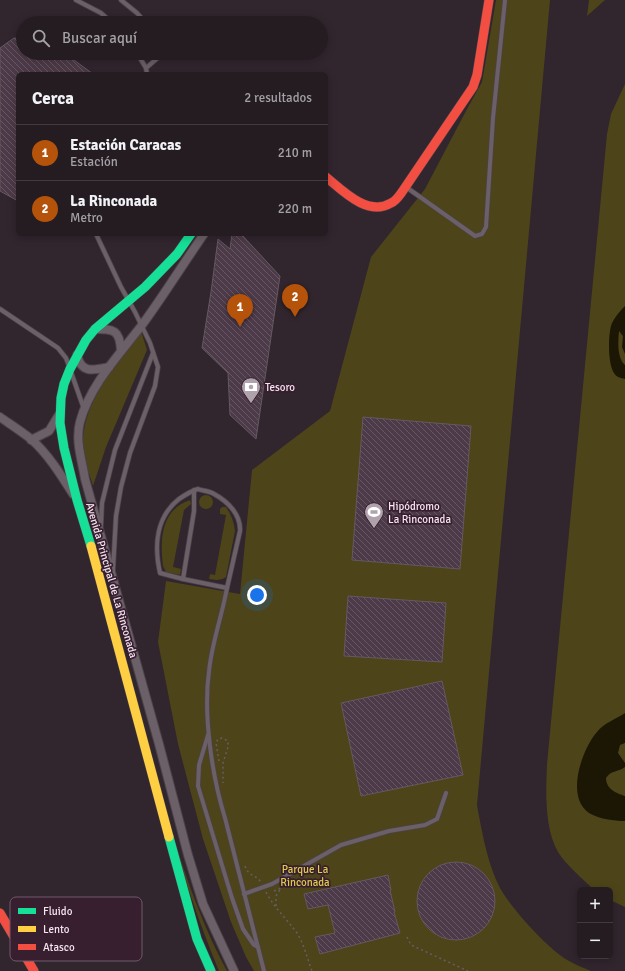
<!DOCTYPE html>
<html lang="es">
<head>
<meta charset="utf-8">
<style>
  :root { --surface:#251c22; --page:#2d252a; --text:#f1f3f6; --muted:#a3a1a5; --line:#423a40; --accent:#b45309 }
  body { margin:0; font-family:Signika,sans-serif; background:var(--page); color:var(--text) }
  .controls { position:absolute; right:12px; bottom:12px; display:grid; overflow:hidden; border-radius:6px; box-shadow:0 2px 10px #0003 }
  .controls button { width:36px; height:36px; display:grid; place-items:center; padding:0; border:0; border-bottom:1px solid var(--line); background:var(--surface); color:var(--text); font:20px sans-serif }
  .you { position:absolute; left:257px; top:595px; width:14px; height:14px; margin:-10px; border:3px solid #fff; border-radius:50%; background:#1a73e8; box-shadow:0 0 0 6px #1a73e833 }
  .badge { display:grid; place-items:center; width:26px; height:26px; border-radius:50%; background:var(--accent); color:#fff; font-size:13px; font-weight:700 }
  .pin { position:absolute; translate:-50% -33px; filter:drop-shadow(0 1px 2px #0008) }
  .pin::after { content:''; position:absolute; top:21px; width:14px; height:12px; background:inherit; clip-path:polygon(0 0,100% 0,50% 100%) }
  .list { margin:0; padding:0; list-style:none }
  h2 { display:flex; justify-content:space-between; align-items:center; height:52px; margin:0; padding:0 16px; font-size:17px }
  h2 small { font-size:13px; font-weight:400; color:var(--muted) }
  .list li { display:grid; grid-template-columns:26px 1fr auto; gap:12px; align-items:center; box-sizing:border-box; height:56px; padding:0 16px; border-top:1px solid var(--line) }
  .list b { display:block; font-size:15px; white-space:nowrap }
  .list p { margin:0; font-size:13px; white-space:nowrap; color:var(--muted) }
  .list em { font-size:13px; font-style:normal; color:var(--muted) }
  .icon { flex:none; width:22px; height:22px; fill:none; stroke:currentColor; stroke-width:2; stroke-linecap:round; stroke-linejoin:round }
  .map { position:relative; flex:none; width:625px; height:971px; overflow:hidden }
  .search { position:absolute; background:var(--surface); box-shadow:0 2px 10px #0003; left:16px; top:16px; width:312px; height:44px; display:flex; align-items:center; gap:10px; box-sizing:border-box; padding:0 14px; border-radius:22px; color:var(--muted); font-size:15px }
  .panel { position:absolute; background:var(--surface); box-shadow:0 2px 10px #0003; left:16px; top:72px; width:312px; height:164px; border-radius:6px }
  .map>svg:first-child { display:block }
  .green { fill:#4d4419 }
  .water { fill:#1c1604 }
  .building { fill:url(#building-back-hatch); stroke:#645961 }
  .lines { fill:none; stroke-linecap:round; stroke-linejoin:round }
  .lane-casing { stroke:#4c424a; stroke-width:5.5 }
  .street-casing { stroke:#4c424a; stroke-width:10 }
  .fast-casing { stroke:#4c424a; stroke-width:10 }
  .slow-casing { stroke:#4c424a; stroke-width:10 }
  .jam-casing { stroke:#4c424a; stroke-width:10 }
  .path { stroke:#685d65; stroke-width:1.5; stroke-dasharray:2 3; stroke-linecap:butt }
  .lane { stroke:#6b6067; stroke-width:4 }
  .street { stroke:#6b6067; stroke-width:8 }
  .fast { stroke:#16e098; stroke-width:9 }
  .slow { stroke:#ffcf43; stroke-width:9 }
  .jam { stroke:#f24e42; stroke-width:9 }
  .labels { text-anchor:middle; stroke-width:3.5; stroke-linejoin:round; paint-order:stroke }
  .poi-label { font-size:11px; fill:#f5e5f0; stroke:#371f30; text-anchor:start }
  .street-label { font-size:11px; fill:#f5e5f0; stroke:#371f30 }
  .park-label { font-size:11px; fill:#e1cb4c; stroke:#371f30 }
  .key { fill:#371f30; stroke:#705a6a; stroke-width:1 }
  .key-label { font-size:11px; fill:#f5e5f0 }
</style>
</head>
<body>
<div class="map">
<svg width="625" height="971" viewBox="0 0 625 971">
  <defs>
    <pattern id="building-back-hatch" width="6" height="6" patternUnits="userSpaceOnUse"><rect width="6" height="6" fill="#4d3a48"/><path d="M-1 5l2 2M0 0l6 6M5-1l2 2" fill="none" stroke="#675663"/></pattern>
  </defs>
  <rect width="100%" height="100%" fill="#31252e"/>
  <!-- green -->
  <g class="green">
    <path d="M496 0H550L477 805C482 832 488 868 503 893 516 913 548 949 569 961 576 965 584 968 591 971H254L246 957 231 922 203 839 178 744 158 642 166 581 240 594 252 470 330 411 371 257 425 189 467 109 482 82Z"/>
    <polygon points="589,0 605,0 587,16"/>
    <path d="M625 84V907L610 900V890H594C582 878 567 866 558 852 544 827 546 791 547 764L607 134 611 114Z"/>
    <path d="M141 331 147 350 106 447 93 486C89 472 83 458 83 444 82 403 117 362 141 331Z"/>
    <circle cx="206" cy="502" r="7"/>
    <path d="M190 500 191 504 184 510 173 567 181 569 180 575 166 572 163 566C160 541 160 510 190 500Z"/>
    <path d="M222 507H226C231 514 234 522 235 531L226 577C220 581 215 580 209 579L210 574 215 575 226 515 220 514V509Z"/>
    <path d="M174 840C189 885 204 929 227 971H219C201 927 186 886 174 840Z"/>
  </g>
  <!-- water -->
  <g class="water">
    <path d="M625 306V354L622 347 623 336 619 331C618 341 617 358 625 365V379C621 378 616 377 614 373 608 364 608 337 611 326 613 319 620 311 625 306Z"/>
    <path d="M625 713V743L620 745 618 753 625 763V767C619 772 611 770 606 778 606 789 616 793 625 796V821C614 821 599 819 589 813 565 797 582 749 597 732 604 723 616 719 625 713Z"/>
  </g>
  <!-- building -->
  <g class="building">
    <polygon points="14,38 23,39 23,53 61,53 74,60 93,74 18,74 18,201 0,191 0,48"/>
    <polygon points="232,234 241,234 280,276 256,439 230,415 228,373 202,348 211,292 218,239 230,249"/>
    <polygon points="363,417 471,426 460,569 352,560"/>
    <polygon points="348,596 446,603 442,662 344,656"/>
    <polygon points="442,681 463,775 361,796 341,703"/>
    <circle cx="456" cy="901" r="39"/>
    <polygon points="388,875 391,890 390,890 395,912 394,912 400,933 320,954 315,937 335,933 328,905 308,909 304,894"/>
  </g>
  <g class="lines">
    <!-- lane casing -->
    <g class="lane-casing">
      <g id="lane">
        <polyline points="76,0 101,13 112,23"/>
        <polyline points="121,0 137,13 146,23"/>
        <polyline points="137,53 146,68 147,74"/>
        <polyline points="146,68 160,56 162,53"/>
        <polyline points="406,187 475,236 482,234 486,227 493,118 505,0"/>
        <polyline points="96,234 121,287 135,312 150,343 158,367 155,386 130,453 121,487 116,516 113,570"/>
        <polyline points="0,309 58,348 66,358 69,366"/>
        <polyline points="71,372 84,409"/>
        <path d="M198 489C203 491 210 491 214 494 227 501 241 514 240 531L227 588 183 579 160 573C154 546 156 517 179 499 185 495 191 491 198 489Z"/>
        <polyline points="101,525 102,503 115,450 153,353"/>
        <polyline points="183,579 194,511 194,490"/>
        <path d="M227 588C222 616 212 642 209 671 203 715 212 776 225 818L264 971"/>
        <polyline points="208,735 199,765 198,786 232,898 243,929 254,945 258,947"/>
        <polyline points="244,894 272,884 341,845 389,831 425,825 437,819 446,793"/>
      </g>
    </g>
    <!-- street casing -->
    <g class="street-casing">
      <g id="street">
        <path d="M204 234C183 264 164 295 142 325 119 355 90 385 80 422 75 441 82 460 85 479L159 744 188 855 203 904 234 971"/>
        <path d="M95 329C114 329 120 330 121 351"/>
        <path d="M77 355C81 374 94 370 109 367"/>
        <path d="M0 417C10 424 21 431 31 439 48 454 61 475 73 494"/>
        <polyline points="31,440 49,431 60,413"/>
      </g>
    </g>
    <!-- fast casing -->
    <g class="fast-casing">
      <g id="fast">
        <polyline points="91,546 77,500 64,448 60,423 61,398 64,384 70,369 86,340 95,329 145,287 177,254 191,234"/>
        <polyline points="169,837 197,939 211,971"/>
      </g>
    </g>
    <!-- slow casing -->
    <g class="slow-casing">
      <polyline id="slow" points="91,546 169,837"/>
    </g>
    <!-- jam casing -->
    <g class="jam-casing">
      <g id="jam">
        <path d="M326 177C343 191 368 217 391 203 396 201 399 196 402 192L473 87 477 75 489 0"/>
        <polyline points="0,913 34,971"/>
      </g>
    </g>
    <!-- path -->
    <g class="path">
      <polyline points="219,761 216,743 218,739 222,738 228,741 228,747 223,763 223,783"/>
      <path d="M245 866C249 877 255 874 261 882"/>
      <polyline points="274,891 281,888 276,896 276,907"/>
      <path d="M266 892C275 909 286 918 297 933 304 944 307 958 312 971"/>
      <polyline points="407,937 411,945 468,971"/>
    </g>
    <!-- lane -->
    <use href="#lane" class="lane"/>
    <!-- street -->
    <use href="#street" class="street"/>
    <!-- fast -->
    <use href="#fast" class="fast"/>
    <!-- slow -->
    <use href="#slow" class="slow"/>
    <!-- jam -->
    <use href="#jam" class="jam"/>
  </g>
  <!-- icons -->
  <defs>
    <g id="bank-pin" transform="scale(1)"><path d="M0 17L-7.5 6A9.5 9.5 0 1 1 7.5 6Z" fill="#b0a2ac" stroke="#371f30"/><path d="M-6-4H6V4H-6ZM0-2.3a2.3 2.3 0 1 0 0 4.6a2.3 2.3 0 1 0 0-4.6Z" fill="#fff"/></g>
    <g id="stadium-pin" transform="scale(1)"><path d="M0 17L-7.5 6A9.5 9.5 0 1 1 7.5 6Z" fill="#b0a2ac" stroke="#371f30"/><path d="M0-5a6.5 5 0 1 0 0 10a6.5 5 0 1 0 0-10ZM-3.5-1.8h7v3.6h-7Z" fill="#fff"/></g>
  </defs>
  <g fill-rule="evenodd">
    <use href="#bank-pin" x="251" y="387"/>
    <use href="#stadium-pin" x="374" y="512"/>
  </g>
  <g class="labels">
    <!-- poi labels -->
    <g class="poi-label">
      <text x="265" y="391">Tesoro</text>
      <text x="388" y="510">Hipódromo<tspan x="388" dy="13">La Rinconada</tspan></text>
    </g>
    <!-- street labels -->
    <g class="street-label">
      <text transform="translate(112 580) rotate(74)" y="4">Avenida Principal de La Rinconada</text>
    </g>
    <!-- park labels -->
    <g class="park-label">
      <text x="305" y="873">Parque La<tspan x="305" dy="13">Rinconada</tspan></text>
    </g>
  </g>
  <!-- legend -->
  <rect x="10" y="897" width="132" height="64" rx="6" class="key"/>
  <rect x="18" y="908" width="18" height="6" fill="#16e098"/>
  <rect x="18" y="926" width="18" height="6" fill="#ffcf43"/>
  <rect x="18" y="944" width="18" height="6" fill="#f24e42"/>
  <g class="key-label">
    <text x="43" y="915">Fluido</text>
    <text x="43" y="933">Lento</text>
    <text x="43" y="951">Atasco</text>
  </g>
</svg>
<div class="controls">
<button>+</button>
<button>−</button>
</div>
<div class="you"></div>
<div class="pin badge" style="left:240px;top:327px">1</div>
<div class="pin badge" style="left:295px;top:317px">2</div>
<div class="search"><svg class="icon" aria-label="search" viewBox="0 0 24 24"><circle cx="10" cy="10" r="6"/><path d="M15 15l6 6"/></svg>Buscar aquí</div>
<section class="panel">
<h2>Cerca<small>2 resultados</small></h2>
<ul class="list">
<li><span class="badge">1</span><div><b>Estación Caracas</b><p>Estación</p></div><em>210 m</em></li>
<li><span class="badge">2</span><div><b>La Rinconada</b><p>Metro</p></div><em>220 m</em></li>
</ul>
</section>
</div>
</body>
</html>
